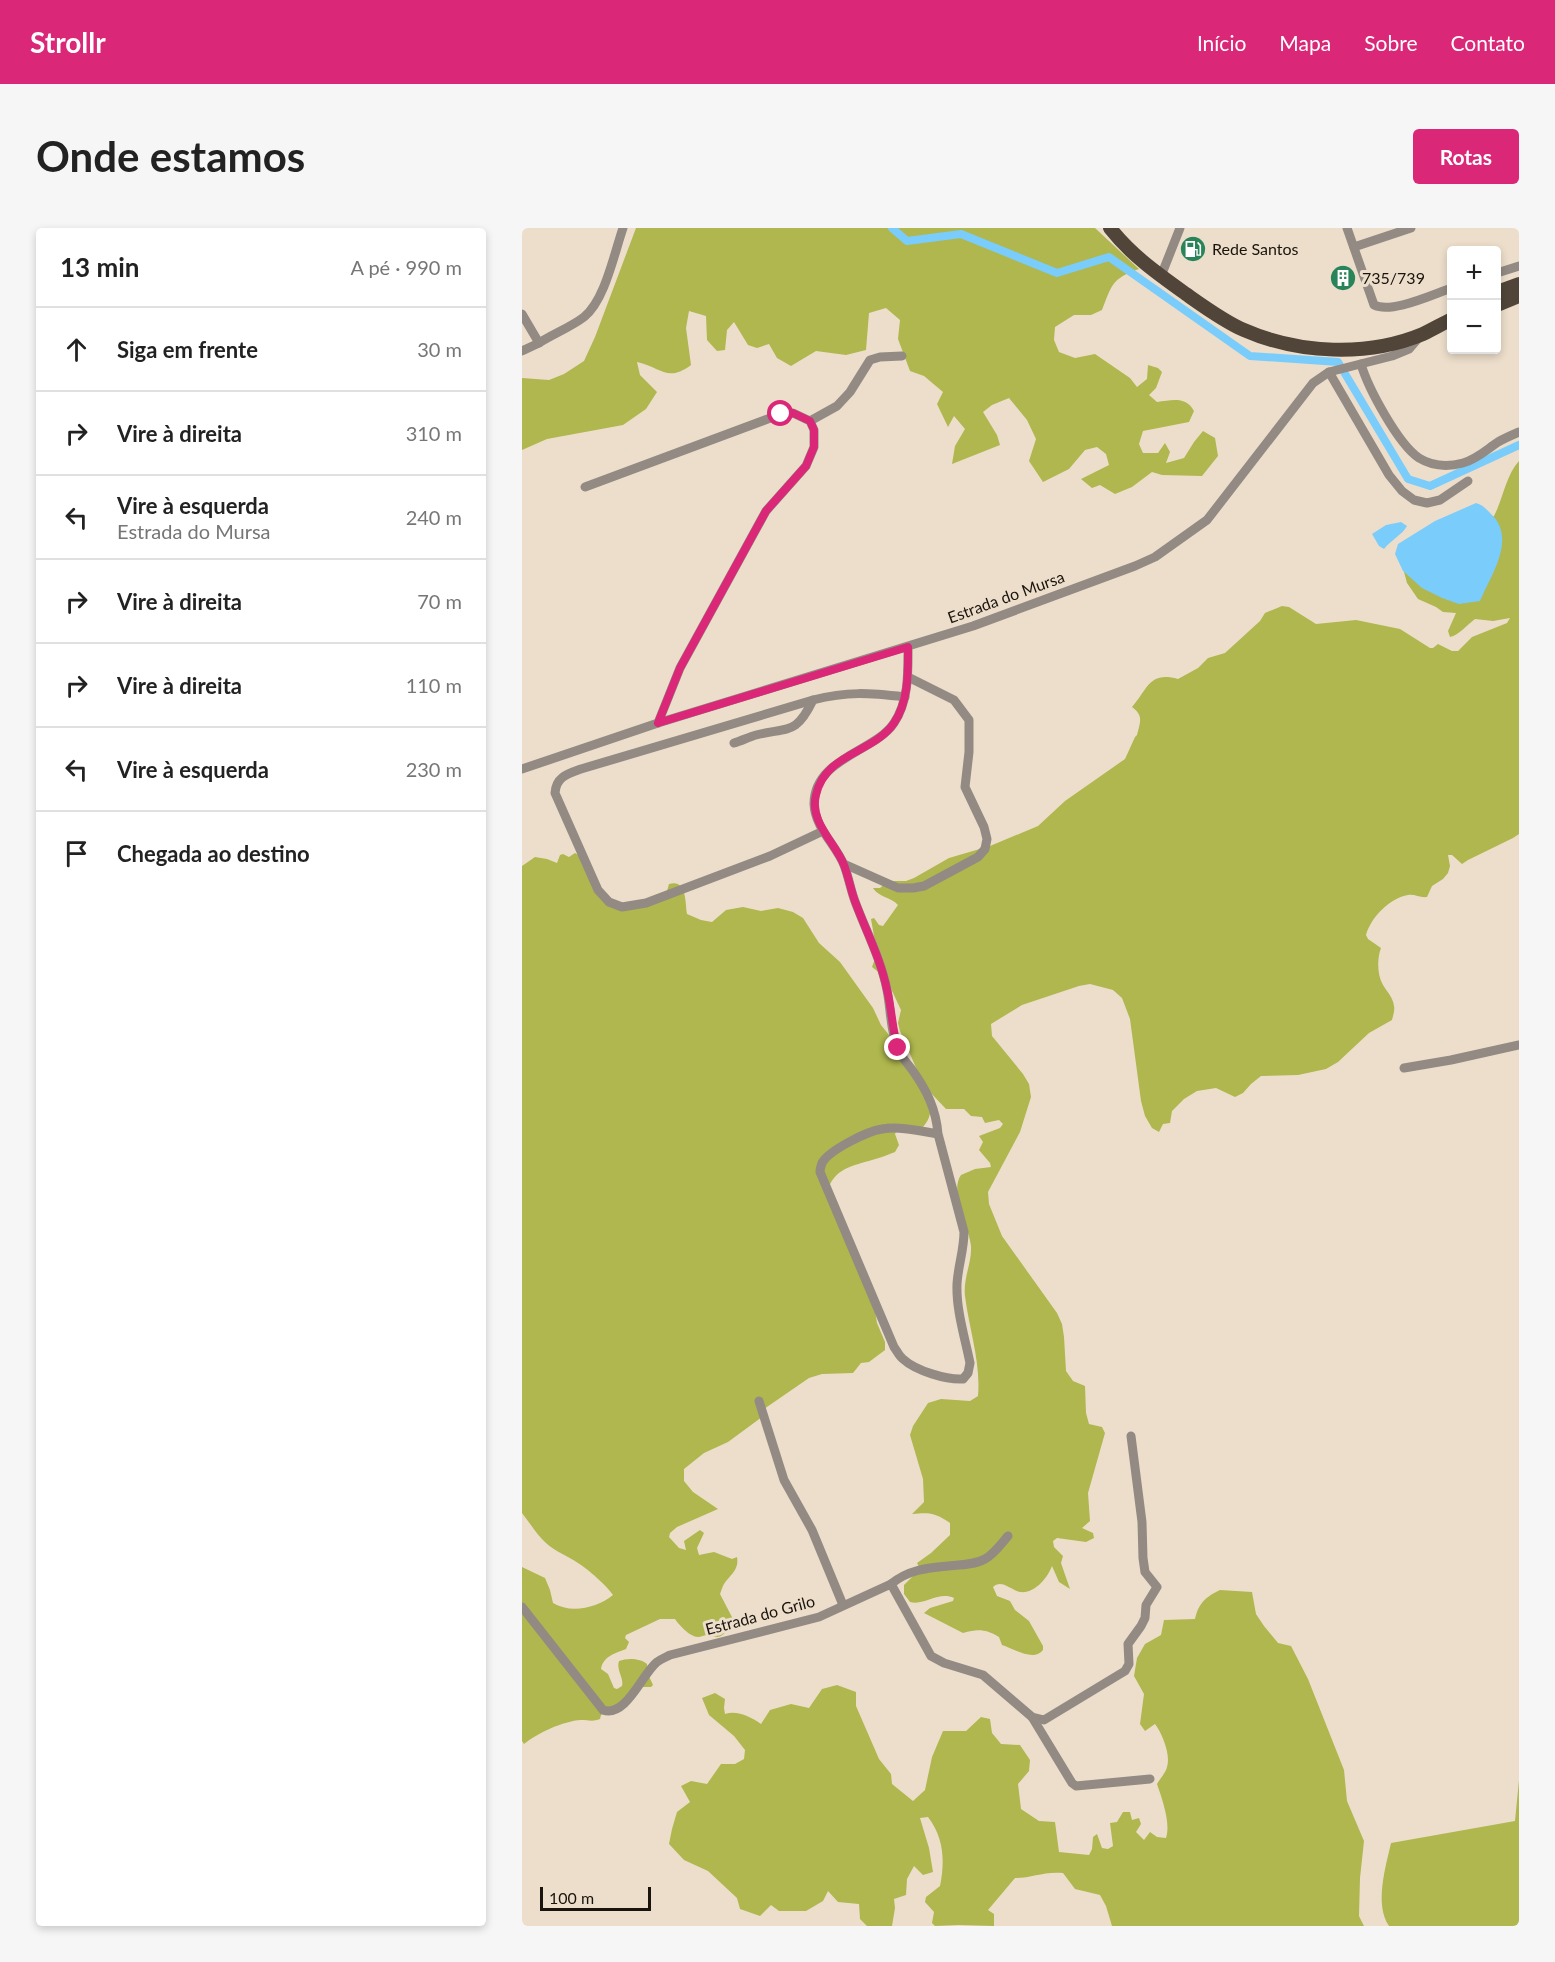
<!DOCTYPE html>
<html lang="pt">
<head>
<meta charset="utf-8">
<style>
  :root { --surface:#fff; --page:#f6f6f6; --text:#222; --muted:#767676; --line:#e0e0e0; --accent:#db2777 }
  body { margin:0; font-family:Lato,sans-serif; background:var(--page); color:var(--text) }
  .controls { position:absolute; right:18px; top:18px; display:grid; overflow:hidden; border-radius:6px; box-shadow:0 3px 9px #0003 }
  .controls button { width:54px; height:54px; display:grid; place-items:center; padding:0; border:0; border-bottom:2px solid var(--line); background:var(--surface); color:var(--text); font:30px sans-serif }
  .scale { position:absolute; left:18px; bottom:15px; width:111px; box-sizing:border-box; padding-left:6px; border:3px solid #19140d; border-top:0; font-size:16px; line-height:21px; white-space:nowrap; color:#19140d; -webkit-text-stroke:4px #eddecb; paint-order:stroke }
  .stop { position:absolute; width:18px; height:18px; margin:-14px; border:4px solid #db2777; border-radius:50%; background:#fff }
  .stop.end { background:#db2777; border-color:#fff; box-shadow:0 2px 6px #0008 }
  .list { margin:0; padding:0; list-style:none }
  h2 { display:flex; justify-content:space-between; align-items:center; height:78px; margin:0; padding:0 24px; font-size:26px }
  h2 small { font-size:20px; font-weight:400; color:var(--muted) }
  .list li { display:grid; grid-template-columns:39px 1fr auto; gap:18px; align-items:center; box-sizing:border-box; height:84px; padding:0 24px; border-top:2px solid var(--line) }
  .list b { display:block; font-size:22px; white-space:nowrap }
  .list p { margin:0; font-size:20px; white-space:nowrap; color:var(--muted) }
  .list em { font-size:20px; font-style:normal; color:var(--muted) }
  .icon { flex:none; width:33px; height:33px; fill:none; stroke:currentColor; stroke-width:2; stroke-linecap:round; stroke-linejoin:round }
  .map { position:relative; flex:none; width:997px; height:1698px; overflow:hidden; border-radius:6px }
  header { display:flex; align-items:center; gap:36px; box-sizing:border-box; height:84px; padding:0 30px; background:var(--accent); color:#fff }
  header strong { font-size:28px }
  nav { display:flex; gap:33px; margin-inline-start:auto; font-size:21px }
  .intro { display:flex; align-items:center; justify-content:space-between; box-sizing:border-box; height:144px; padding:0 36px }
  h1 { margin:0; font-size:42px }
  .button { padding:15px 27px; border-radius:6px; background:var(--accent); color:#fff; font-size:21px; font-weight:700 }
  main { display:flex; gap:36px; padding:0 36px }
  aside { flex:1; background:var(--surface); border-radius:6px; box-shadow:0 3px 9px #0003 }
  .map>svg:first-child { display:block }
  .forest { fill:#afb74e }
  .water { fill:#7acdfa }
  .lines { fill:none; stroke-linecap:round; stroke-linejoin:round }
  .canal { stroke:#7acdfa; stroke-width:8 }
  .street { stroke:#928a83; stroke-width:9 }
  .primary { stroke:#514539; stroke-width:14 }
  .route { stroke:#db2777; stroke-width:8 }
  .labels { text-anchor:middle; stroke-width:6; stroke-linejoin:round; paint-order:stroke }
  .poi-label { font-size:16px; fill:#19140d; stroke:#eddecb; text-anchor:start }
  .street-label { font-size:16px; fill:#19140d; stroke:#eddecb }
</style>
</head>
<body>
<header>
<strong>Strollr</strong>
<nav><a>Início</a><a>Mapa</a><a>Sobre</a><a>Contato</a></nav>
</header>
<div class="intro"><h1>Onde estamos</h1><a class="button">Rotas</a></div>
<main>
<aside>
<h2>13 min<small>A pé · 990 m</small></h2>
<ul class="list">
<li><svg class="icon" aria-label="ahead" viewBox="0 0 24 24"><path d="M12 20V5M6 11l6-6 6 6"/></svg><div><b>Siga em frente</b></div><em>30 m</em></li>
<li><svg class="icon" aria-label="right" viewBox="0 0 24 24"><path d="M7 20v-9h11M14 6l5 5-5 5"/></svg><div><b>Vire à direita</b></div><em>310 m</em></li>
<li><svg class="icon" aria-label="left" viewBox="0 0 24 24"><path d="M17 20v-9H6M10 6l-5 5 5 5"/></svg><div><b>Vire à esquerda</b><p>Estrada do Mursa</p></div><em>240 m</em></li>
<li><svg class="icon" aria-label="right" viewBox="0 0 24 24"><path d="M7 20v-9h11M14 6l5 5-5 5"/></svg><div><b>Vire à direita</b></div><em>70 m</em></li>
<li><svg class="icon" aria-label="right" viewBox="0 0 24 24"><path d="M7 20v-9h11M14 6l5 5-5 5"/></svg><div><b>Vire à direita</b></div><em>110 m</em></li>
<li><svg class="icon" aria-label="left" viewBox="0 0 24 24"><path d="M17 20v-9H6M10 6l-5 5 5 5"/></svg><div><b>Vire à esquerda</b></div><em>230 m</em></li>
<li><svg class="icon" aria-label="arrive" viewBox="0 0 24 24"><path d="M6 21V4h12l-3 4 3 4H6"/></svg><div><b>Chegada ao destino</b></div></li>
</ul>
</aside>
<div class="map">
<svg width="997" height="1698" viewBox="0 0 997 1698">
  <rect width="100%" height="100%" fill="#eddecb"/>
  <!-- forest -->
  <g class="forest">
    <path d="M114 0H573L617 41C589 51 590 57 580 82L569 87H552L533 99 532 112 537 124 553 130 573 126 608 150 615 159 625 151 626 137 636 140 640 144 634 160 627 167 635 174C650 172 664 168 672 183L667 194 621 203 617 216 621 225H636L643 215 648 224 644 235 662 230 672 214 681 203 693 210 696 228 680 248 640 247 630 244 610 259 593 266 578 257 570 260 559 251 587 237 584 226 575 219 563 222 547 241 521 254 507 233 514 211 505 192 487 170 470 177 461 184 475 207 478 217 430 236 433 218 443 201 432 188 426 199 415 176 421 164 402 148 388 143 376 111 378 92 364 80 347 85 344 122 324 127 294 123 269 138 255 130 247 116 235 120 226 117 212 94 205 102 203 122 195 123 185 112 184 88 167 83 164 100 169 137C145 155 139 139 115 134L118 147 135 164 124 181 101 197 25 211 0 222V150L27 152 42 146 62 133 73 109Z"/>
    <path d="M997 233V606L991 610 946 632 940 636 930 627H926L928 638 926 645 921 651 910 658 905 669C898 670 893 666 886 667 868 670 849 689 844 707L846 711 859 720C855 730 855 747 861 757 865 764 871 769 872 778 873 782 871 788 870 792L847 805 816 834 804 841 776 847 739 848 729 856 721 865 713 869 694 860 675 863 662 871 650 883 648 895 641 896 637 904 630 900 623 888 619 873 608 791 600 770 591 762 568 756 557 758 500 777 469 796 470 808 501 846 507 856 509 869 498 904 466 964 467 976 480 1008 535 1085 540 1096 542 1109 544 1143 551 1153 563 1158 564 1185 567 1196 580 1199 583 1205 566 1265 568 1293 560 1300 571 1305 572 1310 564 1314 535 1310 531 1313 532 1319 541 1328 539 1335 548 1361 537 1354 530 1338C526 1349 513 1366 498 1364 488 1362 480 1351 471 1359L475 1368 488 1373 493 1382 507 1393 521 1418V1422C512 1434 492 1421 480 1417L477 1409C463 1401 456 1401 441 1405L402 1385 408 1380 431 1373 432 1370C416 1363 403 1378 388 1374L382 1366V1357L398 1341 395 1335 409 1325 428 1307V1295C414 1285 408 1284 390 1286L402 1274 401 1251 388 1207 391 1198 406 1175 419 1171 448 1173 456 1168C459 1134 447 1101 443 1068 441 1050 450 1035 449 1018 447 998 427 964 439 947L453 941 469 939 468 935 457 922 461 914 457 908 478 900 481 896 477 892 463 895 460 889 449 888 442 881H424L406 862C408 879 412 887 400 900L374 904 373 906 377 917 373 924C365 927 358 930 350 932 333 937 314 940 307 959L352 1077 355 1095 363 1114V1122L347 1134 339 1135 331 1145 300 1146 287 1150 242 1181 240 1189 206 1214 182 1225 162 1241V1253L171 1264 196 1281 155 1299 148 1305 147 1309 157 1320 164 1322 162 1313 178 1302 182 1305 175 1320 177 1327 192 1324 210 1331 215 1329C217 1340 211 1345 205 1352 201 1356 200 1361 198 1366L211 1391C209 1397 203 1409 195 1409 192 1409 189 1407 186 1407 182 1407 179 1409 176 1409 168 1409 157 1397 153 1391H138L104 1407 103 1410 107 1414 104 1421C94 1425 81 1428 79 1441L86 1446 92 1460 95 1461 100 1458C102 1450 94 1442 97 1433 105 1430 118 1430 125 1436V1444L131 1457 129 1459H120L94 1480 79 1487 78 1491C71 1494 66 1492 59 1492 41 1493 16 1505 2 1516L0 1513V1339L23 1350 28 1362 31 1375C49 1386 75 1380 91 1367 85 1358 66 1341 56 1335 46 1328 34 1324 24 1315 15 1307 8 1295 0 1285V638L13 629 25 631 35 635 38 627 41 626 47 629 53 625 60 629 87 672 99 680 145 663 147 656C165 651 163 674 165 686L179 692 190 694 204 682 221 679 239 683 256 680 271 684 281 690 297 715 318 734 351 780 359 797 395 842 378 803 376 795 379 782 364 750 350 739 355 725 349 691 352 690 357 697 361 698 376 677C369 669 356 669 351 660H358L366 653H384L392 650 427 630 468 618 516 598 543 573 603 531 613 509 615 507C618 494 622 488 610 479 626 461 627 443 656 451L676 440 686 430 703 425 738 393 743 385 760 378 767 379 794 396 834 392 878 401 908 420H911L916 416 930 423H936L950 409 985 395 988 390 971 393 953 391C945 397 937 407 928 409L926 403 934 385 921 384 914 379 896 371 885 355 882 344 972 288C981 271 984 247 997 233Z"/>
    <path d="M698 1362 730 1364 734 1386 742 1398 756 1415 769 1418 786 1451 822 1542 825 1573 842 1613 838 1650 837 1688 842 1698H590L584 1678 578 1667 553 1661 541 1645C522 1643 510 1650 493 1650L466 1682 472 1686V1698L437 1697 413 1698 410 1695 412 1684 403 1674 404 1669 418 1658C423 1633 422 1610 406 1589L398 1590 407 1620 411 1644 401 1647 392 1638 385 1651 384 1667 372 1671 373 1680 370 1698H345L338 1691 337 1676 316 1674 306 1663 301 1673 284 1683H257L249 1677 238 1688 218 1681 215 1670 186 1643 162 1632 147 1616 150 1601 155 1584 168 1574 159 1558 169 1553 185 1556 199 1536H213L222 1531 223 1522 212 1508 187 1487 180 1470 193 1465 203 1471 202 1480 203 1486C215 1482 229 1489 239 1496L248 1482 269 1476 287 1480 300 1461 315 1457 334 1464V1478L357 1531 369 1546 370 1556 391 1573 403 1562 410 1529 421 1503H444L459 1489 468 1491 470 1505 479 1516 498 1517 508 1532 507 1543 496 1556 499 1581 517 1593 533 1594 537 1624 567 1627 570 1621 571 1609 575 1606 580 1620 586 1621 591 1618 588 1595 595 1594 601 1584H608L610 1592 617 1590 619 1596 614 1604 622 1612 628 1604 635 1609 644 1610C649 1595 640 1571 635 1556 638 1551 644 1544 645 1539 649 1527 640 1505 633 1496L623 1503 618 1496 622 1466 612 1448 615 1430 623 1416 639 1407 642 1392 673 1391C677 1374 684 1369 698 1362Z"/>
    <path d="M997 1552V1698H867C852 1676 864 1638 869 1615L993 1593Z"/>
  </g>
  <!-- water -->
  <g class="water">
    <path d="M954 275C961 277 964 281 969 286 995 310 969 347 958 373L937 376 920 370 900 360 881 343 873 326 876 316 913 293Z"/>
    <path d="M879 294 885 298C880 307 869 312 862 321L857 318 850 306 864 297Z"/>
  </g>
  <g class="lines">
    <!-- canal -->
    <polyline class="canal" points="370,0 385,13 439,6 535,45 587,29 728,128 816,134 886,251 908,258 997,217"/>
    <!-- street -->
    <g class="street">
      <path d="M825 0 852 77C870 86 911 66 930 60"/>
      <polyline points="832,19 889,0"/>
      <polyline points="975,45 997,38"/>
      <polyline points="639,48 658,0"/>
      <polyline points="0,86 17,115 0,123"/>
      <path d="M17 115C31 106 49 99 62 89 83 72 92 26 101 0"/>
      <path d="M839 136C846 160 876 216 897 230 910 238 926 239 941 235 955 231 964 222 976 214 983 210 990 207 997 204"/>
      <polyline points="807,144 867,247 880,263 892,272 905,275 918,272 946,253"/>
      <polyline points="288,193 315,178 328,164 348,132 358,129 380,128"/>
      <polyline points="63,259 259,186 271,185 288,193 292,202 292,219 284,238 244,283 158,440 136,495"/>
      <path d="M386 419C386 444 387 473 372 495 353 524 292 530 292 576 293 600 314 617 322 637 327 650 329 664 334 676 345 705 359 732 365 762 369 781 368 803 376 821 379 829 386 836 391 843 405 863 414 881 416 906L442 1004C442 1022 436 1038 435 1056 434 1082 443 1110 448 1135L446 1145 441 1151C425 1152 394 1143 381 1131 377 1128 375 1123 372 1119L298 944C298 941 299 938 300 935 307 922 346 903 360 901 378 898 398 903 416 906"/>
      <path d="M291 472 59 541C45 546 34 549 33 565L76 662 87 674 100 679 124 675 248 628 301 603"/>
      <path d="M212 515C219 513 227 509 234 507 267 499 274 507 291 472 326 463 347 465 383 469"/>
      <polyline points="0,541 136,495 451,398 613,338 633,329 685,292 791,155 807,144 870,128 887,121 899,107"/>
      <polyline points="322,636 376,660 391,660 402,658 456,629 463,621 465,611 462,599 443,559 447,524 447,492 432,472 386,449"/>
      <polyline points="882,840 929,832 997,817"/>
      <polyline points="237,1173 262,1252 290,1302 321,1377"/>
      <path d="M369 1356C386 1342 404 1340 426 1338 438 1337 452 1337 463 1331 472 1326 479 1316 486 1308"/>
      <path d="M0 1379 81 1482C104 1490 120 1446 135 1434 139 1431 144 1429 148 1427L297 1389 369 1356 409 1428 422 1435 461 1447 510 1489 522 1492 603 1443 607 1436 606 1416 619 1398 623 1390 624 1377 635 1359 623 1344 621 1330 620 1294 609 1208"/>
      <polyline points="510,1489 550,1555 554,1558 628,1551"/>
    </g>
    <!-- primary -->
    <g class="primary">
      <path d="M588 0C609 27 636 46 664 66 681 78 703 94 722 102 777 126 846 129 901 106 911 101 920 96 930 91"/>
      <polyline points="975,64 997,56"/>
      <polyline points="975,77 997,68"/>
    </g>
  </g>
  <g class="lines">
    <!-- route -->
    <path class="route" d="M259 186 271 185 288 193 292 202V219L284 238 244 283 158 440 136 495 386 419C386 444 387 473 372 495 352 525 303 525 294 567 287 594 313 614 322 637 327 650 329 664 334 676 345 705 359 732 365 762 370 781 370 802 376 820"/>
  </g>
  <!-- icons -->
  <defs>
    <g id="fuel-disc" transform="scale(1.35)"><circle r="9.5" fill="#2a8459" stroke="#eddecb"/><path d="M-5.5-6h7V0h2V4h1.3V-2.5L3-4.5l.8-.8L6-3V5H2.5V1h-1V6h-7ZM-4.2-4.7v3.2H.2V-4.7Z" fill="#fff"/></g>
    <g id="building-disc" transform="scale(1.35)"><circle r="9.5" fill="#2a8459" stroke="#eddecb"/><path d="M-4-6H4V6H1V3H-1V6H-4ZM-2.5-4.3h1.7v1.8h-1.7ZM.8-4.3h1.7v1.8H.8ZM-2.5-1h1.7V.8h-1.7ZM.8-1h1.7V.8H.8Z" fill="#fff"/></g>
  </defs>
  <g fill-rule="evenodd">
    <use href="#fuel-disc" x="671" y="21"/>
    <use href="#building-disc" x="821" y="50"/>
  </g>
  <g class="labels">
    <!-- poi labels -->
    <g class="poi-label">
      <text x="690" y="27">Rede Santos</text>
      <text x="840" y="56">735/739</text>
    </g>
    <!-- street labels -->
    <g class="street-label">
      <text transform="translate(484 369) rotate(-20)" y="6">Estrada do Mursa</text>
      <text transform="translate(238 1387) rotate(-15)" y="6">Estrada do Grilo</text>
    </g>
  </g>
</svg>
<div class="controls">
<button>+</button>
<button>−</button>
</div>
<div class="scale">100 m</div>
<div class="stop" style="left:259px;top:186px"></div>
<div class="stop end" style="left:376px;top:820px"></div>
</div>
</main>
</body>
</html>
